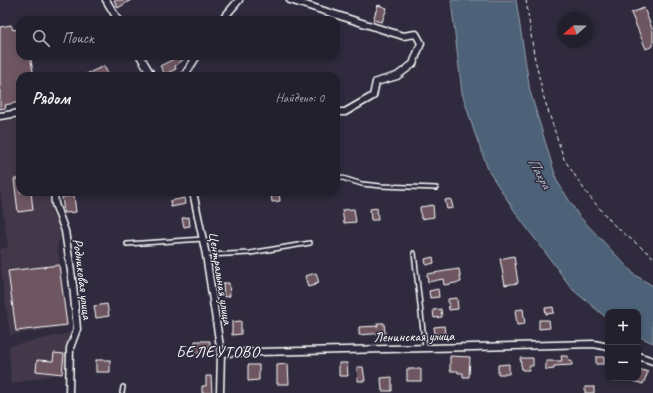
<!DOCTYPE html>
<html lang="ru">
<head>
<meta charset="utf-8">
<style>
  :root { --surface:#23202e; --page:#2b2836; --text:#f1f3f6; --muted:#a3a3aa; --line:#403e4a }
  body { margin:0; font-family:Caveat,sans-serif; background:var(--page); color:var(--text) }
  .controls { position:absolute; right:12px; bottom:12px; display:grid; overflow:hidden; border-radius:8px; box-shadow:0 2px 6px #0003 }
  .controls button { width:36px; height:36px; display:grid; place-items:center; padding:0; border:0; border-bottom:1px solid var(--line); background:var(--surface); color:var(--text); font:20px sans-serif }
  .compass { position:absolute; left:557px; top:12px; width:36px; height:36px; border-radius:50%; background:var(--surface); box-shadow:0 2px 6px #0003; rotate:250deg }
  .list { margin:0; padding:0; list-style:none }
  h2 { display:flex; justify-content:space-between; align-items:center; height:52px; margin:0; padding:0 16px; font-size:17px }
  h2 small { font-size:13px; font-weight:400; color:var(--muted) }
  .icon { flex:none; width:22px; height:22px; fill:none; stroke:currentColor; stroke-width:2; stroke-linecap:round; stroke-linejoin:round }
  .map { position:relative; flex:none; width:653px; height:393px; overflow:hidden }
  .search { position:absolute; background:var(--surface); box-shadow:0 2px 6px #0003; left:16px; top:16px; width:324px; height:44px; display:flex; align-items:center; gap:10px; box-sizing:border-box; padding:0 14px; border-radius:12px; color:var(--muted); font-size:15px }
  .panel { position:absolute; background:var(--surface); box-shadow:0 2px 6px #0003; left:16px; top:72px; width:324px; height:124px; border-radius:12px }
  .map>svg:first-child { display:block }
  .built { fill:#423748 }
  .water { fill:#4d6278; stroke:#94a1ae }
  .building { fill:#6e5661; stroke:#fff }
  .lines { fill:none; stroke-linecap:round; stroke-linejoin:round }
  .lane-casing { stroke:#fff; stroke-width:6 }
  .street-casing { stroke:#fff; stroke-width:9 }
  .path { stroke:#fff; stroke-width:1; stroke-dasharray:4 3; stroke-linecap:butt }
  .lane { stroke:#2f2a3d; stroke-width:3 }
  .street { stroke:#2f2a3d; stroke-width:6 }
  .labels { text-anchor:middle; stroke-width:3; stroke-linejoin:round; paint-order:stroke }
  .street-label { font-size:14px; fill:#fff; stroke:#2f2a3d }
  .water-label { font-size:15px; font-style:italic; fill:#afb8c2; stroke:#2f2a3d }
  .quarter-label { font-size:16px; letter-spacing:1px; fill:#fff; stroke:#2f2a3d }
</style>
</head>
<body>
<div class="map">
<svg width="653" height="393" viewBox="0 0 653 393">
  <rect width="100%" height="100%" fill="#2f2a3d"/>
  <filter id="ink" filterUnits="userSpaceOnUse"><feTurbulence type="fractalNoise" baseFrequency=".025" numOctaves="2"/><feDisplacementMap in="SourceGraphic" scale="8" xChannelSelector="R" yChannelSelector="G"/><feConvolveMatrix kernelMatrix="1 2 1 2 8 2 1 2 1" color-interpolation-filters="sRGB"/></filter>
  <g filter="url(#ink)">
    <!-- built -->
    <g class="built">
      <polygon points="20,119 20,192 44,192 50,200 52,213 63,232 57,245 69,327 10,335 0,263 0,249 8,247 0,190 0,122"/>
      <polygon points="69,333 67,372 11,384 9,346"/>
    </g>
    <!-- water -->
    <polygon class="water" points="451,0 516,0 530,91 557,181 579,216 635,275 653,286 653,343 638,336 638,312 608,312 608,319 573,290 518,216 489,172 475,134 462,93"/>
    <!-- building -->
    <g class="building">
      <polygon points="114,0 131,0 118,8"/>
      <polygon points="378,5 387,8 382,22 373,20"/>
      <polygon points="644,8 653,31 653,46 646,49 631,13"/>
      <polygon points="11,25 13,30 20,29 20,56 30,56 34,76 20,76 20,102 5,105 6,108 0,109 0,27"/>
      <polygon points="175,56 188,56 175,66 176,69 165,74 160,66 176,58"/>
      <polygon points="104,66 109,76 82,76"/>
      <polygon points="14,179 20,179 20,192 31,192 33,210 18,212"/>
      <polygon points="279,193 280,201 272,202 271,194"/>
      <polygon points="74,196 76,212 64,213 62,197"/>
      <polygon points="185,198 186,204 171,207 170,201"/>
      <polygon points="451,199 453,208 447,209 445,200"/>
      <polygon points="433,205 434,217 421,219 420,207"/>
      <polygon points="377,208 378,220 371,220 370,209"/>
      <polygon points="354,209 356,222 344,223 342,210"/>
      <polygon points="189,217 190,226 184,227 182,218"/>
      <polygon points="514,256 518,283 505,285 500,259"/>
      <polygon points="433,257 434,263 426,265 425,259"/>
      <polygon points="59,265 67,325 16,331 8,271"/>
      <polygon points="459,269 461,282 444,285 443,279 428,282 427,274"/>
      <polygon points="316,273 319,283 315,284 315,285 308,287 305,276"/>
      <polygon points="223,283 229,283 230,296 224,297"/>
      <polygon points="438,289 439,297 430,298 429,291"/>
      <polygon points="457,298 458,309 449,310 448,299"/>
      <polygon points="107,304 109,316 96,318 94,306"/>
      <polygon points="553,307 554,313 546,314 545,308"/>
      <polygon points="441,309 442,317 434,318 433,310"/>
      <polygon points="523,309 525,324 517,325 515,310"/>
      <polygon points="539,320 549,320 550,328 539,329"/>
      <polygon points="241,321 241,334 232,335 232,322"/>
      <polygon points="377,323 384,323 385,333 359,335 359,327 378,326"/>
      <polygon points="444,326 445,334 435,335 434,327"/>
      <polygon points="195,341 210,341 210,352 195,353"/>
      <polygon points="54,353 64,354 62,374 36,371 37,360 53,361"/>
      <polygon points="450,356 470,357 469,377 463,377 463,373 458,373 458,371 450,371"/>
      <polygon points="561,356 568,356 569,361 572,361 572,365 554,366 554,369 546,370 546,361 562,361"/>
      <rect x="596" y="357" width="8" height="7"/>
      <polygon points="520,358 533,358 533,366 529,366 529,370 522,370"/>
      <rect x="96" y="360" width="14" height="12"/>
      <polygon points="339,363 347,363 348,376 339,376"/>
      <polygon points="288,364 289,384 277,384 277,365"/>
      <polygon points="509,364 509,374 498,374 498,365"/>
      <polygon points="248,365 259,365 259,380 248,381"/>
      <polygon points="357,367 363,367 365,381 358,381"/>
      <rect x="407" y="369" width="14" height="12"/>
      <polygon points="639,369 648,372 643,384 627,379 638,378"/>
      <polygon points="206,376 211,376 212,393 202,393 202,386 206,386"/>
      <polygon points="392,377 392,391 382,391 381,378"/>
      <rect x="585" y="387" width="9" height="6"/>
    </g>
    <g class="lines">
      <!-- lane casing -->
      <g class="lane-casing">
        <g id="lane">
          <polyline points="336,176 362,184 381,186 436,188"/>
          <polyline points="194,193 202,192"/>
          <polyline points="127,244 203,239"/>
          <polyline points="414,253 425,348"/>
          <polyline points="206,255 250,253 310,243"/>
          <polyline points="122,393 123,387"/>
        </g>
      </g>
      <!-- street casing -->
      <g class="street-casing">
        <g id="street">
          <polyline points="106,0 118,20"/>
          <polyline points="290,0 403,36 416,34 421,43 413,64 397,76 376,82 373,96 345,112 336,112"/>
          <polyline points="222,20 239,0"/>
          <polyline points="140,56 152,76"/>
          <polyline points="184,76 197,56"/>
          <polyline points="0,116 20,113"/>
          <polyline points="54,192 55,204 65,231 73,285 77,329 70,348 69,393"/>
          <polyline points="193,192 206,255 221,353 220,393"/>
          <polyline points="221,353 594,344 608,347"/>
          <polyline points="638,356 653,361"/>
        </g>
      </g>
      <!-- path -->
      <polyline class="path" points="526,0 534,55 544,98 564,159 588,195 615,226 653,257"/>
      <!-- lane -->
      <use href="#lane" class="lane"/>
      <!-- street -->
      <use href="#street" class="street"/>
    </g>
  </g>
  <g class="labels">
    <!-- street labels -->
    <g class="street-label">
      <text transform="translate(221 278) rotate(81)" y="5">Центральная улица</text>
      <text transform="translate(83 279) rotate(83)" y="5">Родниковая улица</text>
      <text transform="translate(414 336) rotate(-1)" y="5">Ленинская улица</text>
    </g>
    <!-- water labels -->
    <g class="water-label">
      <text transform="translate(540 173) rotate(61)" y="5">Пахра</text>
    </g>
    <!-- quarter labels -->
    <g class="quarter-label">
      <text x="218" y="357">БЕЛЕУТОВО</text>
    </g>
  </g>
</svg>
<div class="controls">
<button>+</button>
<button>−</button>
</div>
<svg class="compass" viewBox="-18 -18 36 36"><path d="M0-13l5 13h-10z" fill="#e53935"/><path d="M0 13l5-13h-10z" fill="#a3a3aa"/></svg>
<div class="search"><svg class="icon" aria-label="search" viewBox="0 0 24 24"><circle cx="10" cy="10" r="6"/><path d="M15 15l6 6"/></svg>Поиск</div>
<section class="panel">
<h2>Рядом<small>Найдено: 0</small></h2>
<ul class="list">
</ul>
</section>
</div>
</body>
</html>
